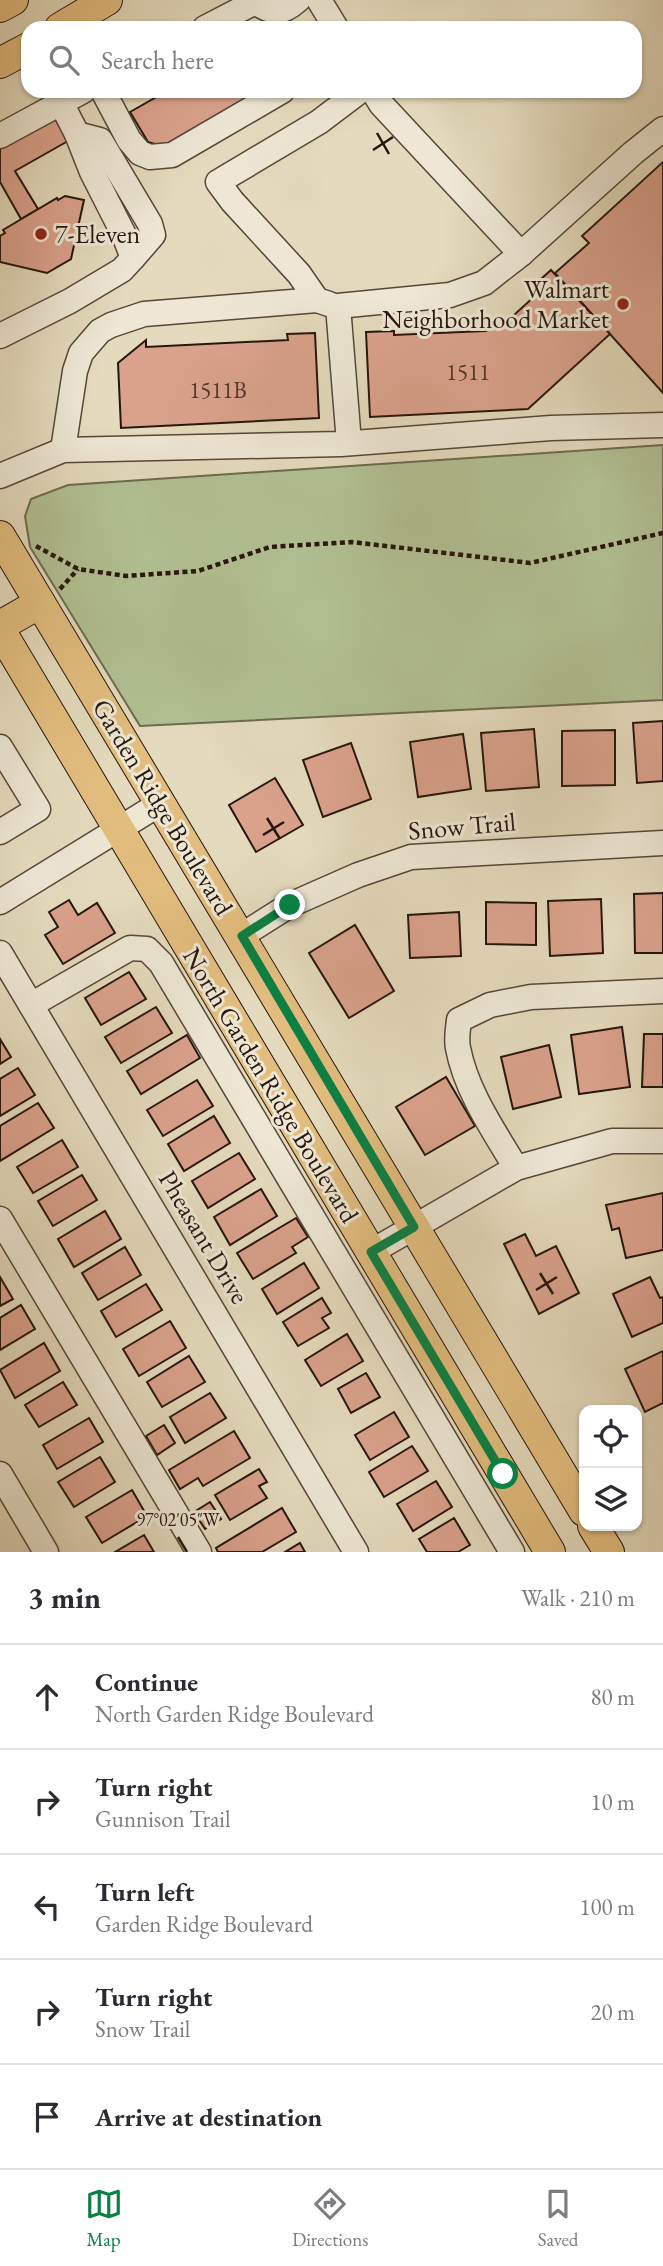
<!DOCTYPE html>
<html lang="en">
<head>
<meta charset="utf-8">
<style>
  :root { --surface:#fff; --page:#f7f7f7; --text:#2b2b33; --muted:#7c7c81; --line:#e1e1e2; --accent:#0b8043 }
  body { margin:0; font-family:"EB Garamond",serif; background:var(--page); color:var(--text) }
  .controls { position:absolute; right:21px; bottom:21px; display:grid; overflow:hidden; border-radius:14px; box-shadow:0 2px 5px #0004 }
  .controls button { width:63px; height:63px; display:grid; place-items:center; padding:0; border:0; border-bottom:2px solid var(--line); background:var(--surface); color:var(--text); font:35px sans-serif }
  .stop { position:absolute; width:21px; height:21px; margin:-16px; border:5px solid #0b8043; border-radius:50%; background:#fff }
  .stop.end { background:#0b8043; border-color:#fff; box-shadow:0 2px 7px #0008 }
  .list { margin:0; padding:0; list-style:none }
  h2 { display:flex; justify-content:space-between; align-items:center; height:91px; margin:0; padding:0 28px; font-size:30px }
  h2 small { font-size:23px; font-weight:400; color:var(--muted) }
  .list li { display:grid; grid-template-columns:46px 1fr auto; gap:21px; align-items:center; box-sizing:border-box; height:105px; padding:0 28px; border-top:2px solid var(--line) }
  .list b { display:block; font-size:26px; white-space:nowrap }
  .list p { margin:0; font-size:23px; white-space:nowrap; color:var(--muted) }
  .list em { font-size:23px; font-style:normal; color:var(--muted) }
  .icon { flex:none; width:38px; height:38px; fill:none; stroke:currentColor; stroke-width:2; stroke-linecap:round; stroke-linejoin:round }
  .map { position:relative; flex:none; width:663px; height:1552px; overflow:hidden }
  .search { position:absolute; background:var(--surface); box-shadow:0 2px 5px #0004; left:21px; right:21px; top:21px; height:77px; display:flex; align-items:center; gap:18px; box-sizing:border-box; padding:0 24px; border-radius:21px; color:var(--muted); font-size:26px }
  .sheet { height:616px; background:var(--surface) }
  nav { display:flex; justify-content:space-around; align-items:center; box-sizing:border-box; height:98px; border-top:2px solid var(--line); background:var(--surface); font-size:19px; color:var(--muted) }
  nav a { display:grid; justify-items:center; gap:4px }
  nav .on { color:var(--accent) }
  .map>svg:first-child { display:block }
  .green { fill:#b1c093; stroke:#6c6b50; stroke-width:2 }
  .building { fill:#daa18c; stroke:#27160c; stroke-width:2 }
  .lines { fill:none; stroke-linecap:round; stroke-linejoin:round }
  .minor-casing { stroke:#564738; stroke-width:27 }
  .major-casing { stroke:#27160c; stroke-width:32 }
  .path { stroke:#27160c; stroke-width:4.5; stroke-dasharray:5 3.5; stroke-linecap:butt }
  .minor { stroke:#ede7d4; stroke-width:24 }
  .major { stroke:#e2bd7e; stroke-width:30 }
  .route { stroke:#0b8043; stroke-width:9 }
  .ticks { fill:none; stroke:#27160c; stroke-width:2.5 }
  .poi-dot { fill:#8f2418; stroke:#ede7d4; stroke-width:2.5 }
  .labels { text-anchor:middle; stroke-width:6; stroke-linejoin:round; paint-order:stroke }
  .number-label { font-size:23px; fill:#54392c }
  .poi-label { font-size:26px; fill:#27160c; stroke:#ede7d4; text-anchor:start }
  .street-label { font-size:26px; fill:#27160c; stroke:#ede7d4 }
  .ticks-label { font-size:18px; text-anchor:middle; fill:#27160c; stroke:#ede7d4; stroke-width:6; stroke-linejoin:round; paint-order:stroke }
</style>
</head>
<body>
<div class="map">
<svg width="663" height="1552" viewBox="0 0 663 1552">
  <rect width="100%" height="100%" fill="#e4dabd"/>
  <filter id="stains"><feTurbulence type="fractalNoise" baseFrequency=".00286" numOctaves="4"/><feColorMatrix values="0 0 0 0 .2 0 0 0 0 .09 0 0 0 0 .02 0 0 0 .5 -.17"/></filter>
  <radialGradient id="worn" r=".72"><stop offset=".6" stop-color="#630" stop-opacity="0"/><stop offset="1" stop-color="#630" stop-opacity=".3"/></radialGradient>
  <!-- green -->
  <polygon class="green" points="663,445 663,700 140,726 30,547 25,516 31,499 68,485"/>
  <!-- building -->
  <g class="building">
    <polygon points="167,91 267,91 171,149 148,142 130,112"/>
    <polygon points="54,117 68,141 15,171 38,209 21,219 0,182 0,149"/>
    <polygon points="663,162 663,393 555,273 589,243 582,236"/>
    <polygon points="65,196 84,200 71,259 47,273 0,262 0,236 5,233 3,230 57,198 58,200"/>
    <polygon points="551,270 610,334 528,409 370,417 366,332 394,331 394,335 485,331 502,326 537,294 531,288"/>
    <polygon points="315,333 319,418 121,428 118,363 146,340 146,347 288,340 287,334"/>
    <polygon points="663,721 663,781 637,783 633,723"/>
    <polygon points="534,729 539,787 486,791 481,733"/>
    <polygon points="615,730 615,785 562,786 562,731"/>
    <polygon points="463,734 471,789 418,797 410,742"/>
    <polygon points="351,743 371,799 323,817 303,760"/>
    <polygon points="275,778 303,825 256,852 229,805"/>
    <polygon points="663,893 663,953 635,953 634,894"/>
    <polygon points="601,899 603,953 550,956 548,901"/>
    <polygon points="69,900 78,915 97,903 115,933 63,964 45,935 58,927 49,912"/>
    <polygon points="486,902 536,903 536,945 486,944"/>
    <polygon points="459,912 461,956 410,958 408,915"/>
    <polygon points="355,925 394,991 349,1018 309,953"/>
    <polygon points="129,972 146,999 101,1025 85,998"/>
    <polygon points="156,1007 172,1033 121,1063 105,1037"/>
    <polygon points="622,1027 630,1087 579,1094 571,1035"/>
    <polygon points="644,1034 663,1034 663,1087 642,1087"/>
    <polygon points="187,1035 200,1058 141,1094 127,1071"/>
    <polygon points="0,1039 11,1057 0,1064"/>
    <polygon points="549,1045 561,1097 513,1109 501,1057"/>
    <polygon points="18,1068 35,1095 0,1116 0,1079"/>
    <polygon points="446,1077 475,1126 425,1155 396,1107"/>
    <polygon points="197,1080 213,1106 163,1136 147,1110"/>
    <polygon points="38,1103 54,1128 0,1161 0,1126"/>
    <polygon points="214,1116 230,1143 184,1171 168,1144"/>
    <polygon points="62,1140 78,1167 33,1193 17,1167"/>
    <polygon points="239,1153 255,1179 208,1208 192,1181"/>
    <polygon points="82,1175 97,1200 53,1226 38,1201"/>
    <polygon points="261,1189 277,1216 230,1245 214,1217"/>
    <polygon points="663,1193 663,1250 626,1258 619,1228 612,1230 606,1205"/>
    <polygon points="105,1211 121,1239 74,1267 58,1239"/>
    <polygon points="296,1218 308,1237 292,1247 296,1253 253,1279 237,1253"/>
    <polygon points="525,1234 536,1256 556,1246 579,1293 539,1314 504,1244"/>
    <polygon points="125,1247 141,1275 98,1300 82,1273"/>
    <polygon points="304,1263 319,1288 277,1314 262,1289"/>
    <polygon points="0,1277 13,1299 0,1306"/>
    <polygon points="650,1277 660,1298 663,1297 663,1323 632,1337 613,1294"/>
    <polygon points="146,1284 162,1310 116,1337 101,1311"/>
    <polygon points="322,1298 331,1313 322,1318 329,1328 298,1346 283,1322"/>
    <polygon points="21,1305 35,1329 0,1350 0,1318"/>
    <polygon points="170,1321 186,1348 139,1376 123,1349"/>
    <polygon points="347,1334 363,1361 321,1386 305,1360"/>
    <polygon points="44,1343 60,1371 15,1398 0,1370"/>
    <polygon points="663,1351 663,1403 645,1412 625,1369"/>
    <polygon points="189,1356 205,1382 162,1407 147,1382"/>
    <polygon points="366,1373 380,1397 351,1413 338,1389"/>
    <polygon points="63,1382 77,1405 39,1427 25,1405"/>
    <polygon points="210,1393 226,1418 185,1443 170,1417"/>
    <polygon points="394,1412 409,1437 370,1460 355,1435"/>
    <polygon points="89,1418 103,1442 57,1469 43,1445"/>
    <polygon points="164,1425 175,1443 157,1455 146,1436"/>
    <polygon points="234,1431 250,1458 203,1486 198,1478 180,1489 169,1470"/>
    <polygon points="412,1446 428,1471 384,1497 369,1472"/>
    <polygon points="100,1457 115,1482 74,1507 58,1482"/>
    <polygon points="259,1469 267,1482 259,1486 267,1498 230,1520 215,1495"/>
    <polygon points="436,1481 452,1507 413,1531 397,1504"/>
    <polygon points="132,1490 147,1516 102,1543 86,1517"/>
    <polygon points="210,1502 221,1519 205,1529 194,1512"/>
    <polygon points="282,1508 296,1532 262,1552 218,1552 216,1548"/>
    <polygon points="454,1518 470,1545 458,1552 427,1552 419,1539"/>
    <polygon points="144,1535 154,1552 115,1552"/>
    <polygon points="300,1543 305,1552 285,1552"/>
  </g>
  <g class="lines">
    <!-- minor casing -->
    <g class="minor-casing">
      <g id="minor">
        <polyline points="319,0 336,28"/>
        <path d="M205 28 255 2C274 14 281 15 298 0"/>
        <polyline points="103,91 129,140 140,153 150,157 172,155 282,91"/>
        <polyline points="77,134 100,140 150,224 153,235 133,258"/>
        <polyline points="0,136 83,91"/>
        <polyline points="521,254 633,153 663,129"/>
        <polyline points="329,304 317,300 299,274 232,201 218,182 319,122 360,91"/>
        <polyline points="0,336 70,301 122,270 133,258 124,235 92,172 77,134 55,91"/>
        <polyline points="349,443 338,306 450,295 484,283 521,254 381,104 373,91"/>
        <polyline points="63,450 75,371 81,353 100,331 111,325 144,314 317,300"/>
        <polyline points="0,476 63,450 341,444 551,428 663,425"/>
        <polyline points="0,747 38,809 0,832"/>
        <polyline points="0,902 161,803"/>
        <polyline points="241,936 290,905 358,875 411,857 663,843"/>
        <polyline points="0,953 356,1552"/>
        <polyline points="31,1005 130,948 147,949 161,963 512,1552"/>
        <path d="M516 1168C494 1131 466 1091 458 1048 456 1039 458 1029 459 1020L490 1005 531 997 663 991"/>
        <polyline points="0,1219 199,1552"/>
        <polyline points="371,1252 516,1168 612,1141 663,1141"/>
        <polyline points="0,1474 46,1552"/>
      </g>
    </g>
    <!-- major casing -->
    <g class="major-casing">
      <g id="major">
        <polyline points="0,7 13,0"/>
        <polyline points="60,28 107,0"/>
        <polyline points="0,63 28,48"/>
        <polyline points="0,536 584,1511"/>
        <polyline points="0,626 40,603"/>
        <polyline points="0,630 550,1552"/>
        <polyline points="593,1526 609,1552"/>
      </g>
    </g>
    <!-- path -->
    <g class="path">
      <polyline points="36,546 78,569 126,576 198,571 270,547 352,542 530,563 663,533"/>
      <polyline points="60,589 78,569"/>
    </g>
    <!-- minor -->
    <use href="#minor" class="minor"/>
    <!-- major -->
    <use href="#major" class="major"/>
  </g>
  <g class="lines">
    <!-- route -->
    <polyline class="route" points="290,905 242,936 414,1227 371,1252 503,1474"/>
  </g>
  <!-- ticks -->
  <path class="ticks" d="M377 133 389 154M373 150 393 137M267 818 280 839M263 835 284 822M540 1273 553 1294M536 1290 557 1277M178 1537 187 1552"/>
  <!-- markers -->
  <g class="poi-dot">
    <circle cx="41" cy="234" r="7"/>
    <circle cx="623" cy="304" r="7"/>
  </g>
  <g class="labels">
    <!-- number labels -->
    <g class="number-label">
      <text x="468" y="380">1511</text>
      <text x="218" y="398">1511B</text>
    </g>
    <!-- poi labels -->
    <g class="poi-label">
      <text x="55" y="243">7-Eleven</text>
      <text x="609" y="298" text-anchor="end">Walmart<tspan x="609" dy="30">Neighborhood Market</tspan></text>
    </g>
    <!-- street labels -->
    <g class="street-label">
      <text transform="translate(163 807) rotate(59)" y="9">Garden Ridge Boulevard</text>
      <text transform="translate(462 826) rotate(-5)" y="9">Snow Trail</text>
      <text transform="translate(271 1085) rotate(59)" y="9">North Garden Ridge Boulevard</text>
      <text transform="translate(204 1237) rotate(59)" y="9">Pheasant Drive</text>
    </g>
  </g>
  <g class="ticks-label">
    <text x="178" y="1526">97°02'05"W</text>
  </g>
  <rect width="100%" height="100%" filter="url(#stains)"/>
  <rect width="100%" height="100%" fill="url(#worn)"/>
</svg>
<div class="controls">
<button><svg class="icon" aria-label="locate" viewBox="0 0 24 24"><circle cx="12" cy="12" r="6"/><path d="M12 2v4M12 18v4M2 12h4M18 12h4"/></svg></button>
<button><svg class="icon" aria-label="layers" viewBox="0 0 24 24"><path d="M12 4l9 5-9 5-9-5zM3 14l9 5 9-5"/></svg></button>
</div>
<div class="stop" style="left:503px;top:1474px"></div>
<div class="stop end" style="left:290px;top:905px"></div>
<div class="search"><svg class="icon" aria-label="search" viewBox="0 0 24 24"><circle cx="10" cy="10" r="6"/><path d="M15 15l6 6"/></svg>Search here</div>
</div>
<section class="sheet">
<h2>3 min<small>Walk · 210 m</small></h2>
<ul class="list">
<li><svg class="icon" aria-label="ahead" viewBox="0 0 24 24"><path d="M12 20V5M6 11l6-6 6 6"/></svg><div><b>Continue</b><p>North Garden Ridge Boulevard</p></div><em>80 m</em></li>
<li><svg class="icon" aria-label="right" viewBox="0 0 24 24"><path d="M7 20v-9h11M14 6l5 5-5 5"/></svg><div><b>Turn right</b><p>Gunnison Trail</p></div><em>10 m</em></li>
<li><svg class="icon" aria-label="left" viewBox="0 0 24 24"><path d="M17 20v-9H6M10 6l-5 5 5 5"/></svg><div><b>Turn left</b><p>Garden Ridge Boulevard</p></div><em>100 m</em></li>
<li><svg class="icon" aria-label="right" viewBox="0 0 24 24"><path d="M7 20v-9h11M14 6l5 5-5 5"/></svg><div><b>Turn right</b><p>Snow Trail</p></div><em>20 m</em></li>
<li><svg class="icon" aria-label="arrive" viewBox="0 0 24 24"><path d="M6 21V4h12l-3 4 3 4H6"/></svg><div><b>Arrive at destination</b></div></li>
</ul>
</section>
<nav>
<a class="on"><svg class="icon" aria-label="map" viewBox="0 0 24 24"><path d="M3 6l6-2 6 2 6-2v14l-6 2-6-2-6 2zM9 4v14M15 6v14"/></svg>Map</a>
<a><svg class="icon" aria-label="directions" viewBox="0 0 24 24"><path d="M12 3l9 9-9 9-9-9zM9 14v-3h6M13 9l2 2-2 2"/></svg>Directions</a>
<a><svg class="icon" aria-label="saved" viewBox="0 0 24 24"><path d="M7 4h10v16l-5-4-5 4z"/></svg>Saved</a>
</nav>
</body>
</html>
